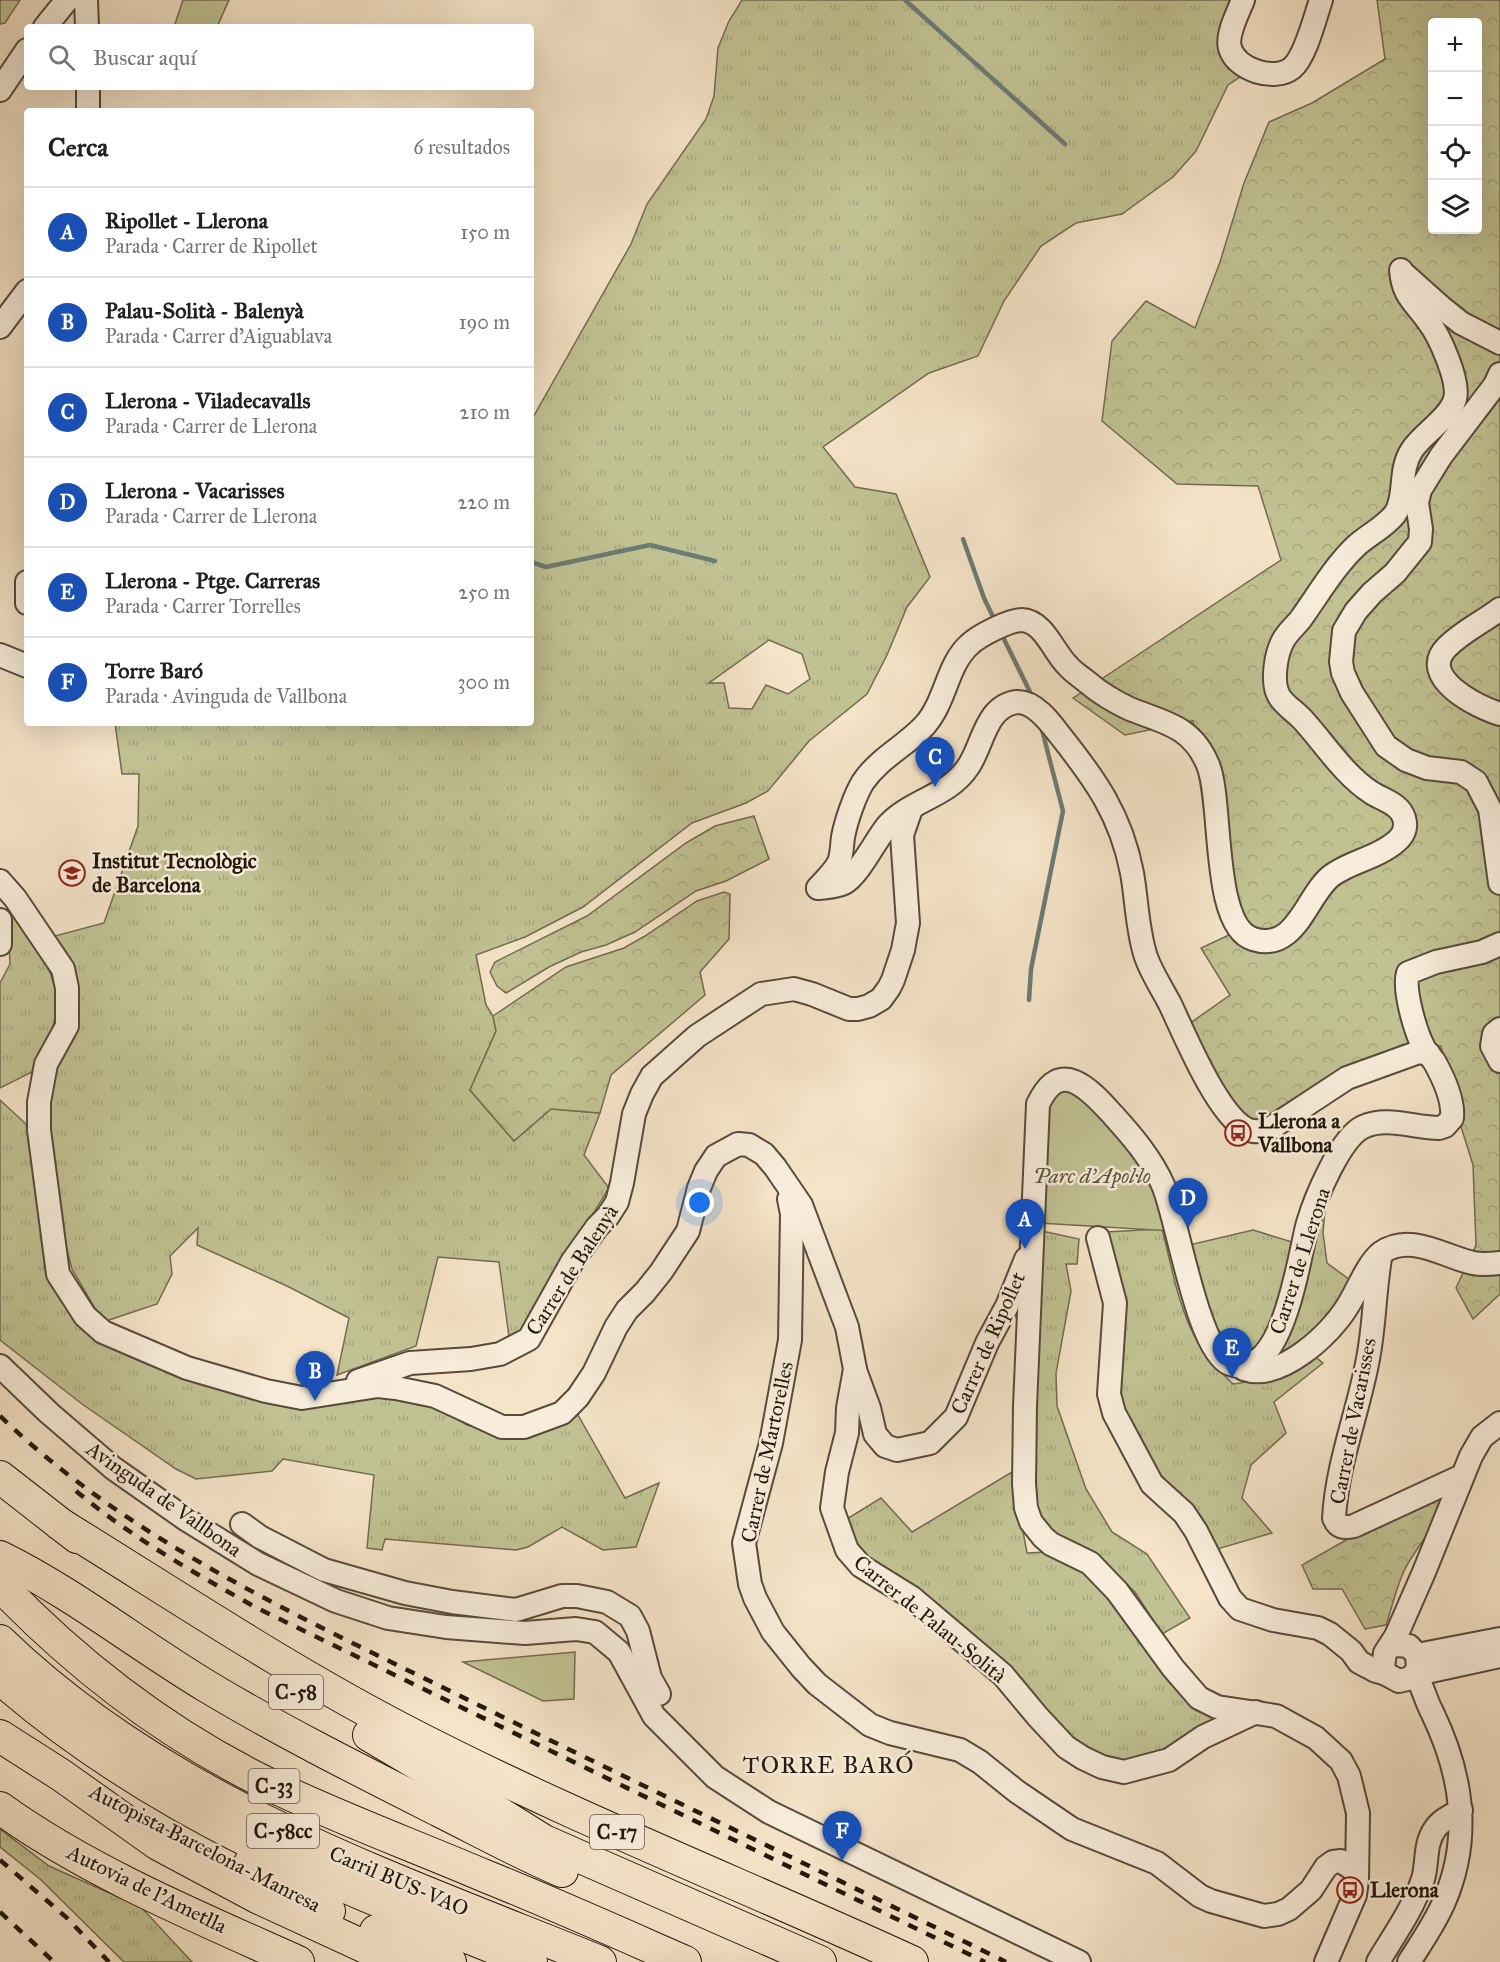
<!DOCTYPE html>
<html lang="es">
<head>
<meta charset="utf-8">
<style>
  :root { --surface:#fff; --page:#f2f2f2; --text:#202124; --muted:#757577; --line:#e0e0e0; --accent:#8f2418 }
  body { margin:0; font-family:"IM FELL Great Primer",serif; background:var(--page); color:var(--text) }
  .controls { position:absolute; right:18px; top:18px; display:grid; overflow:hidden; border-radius:6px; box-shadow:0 6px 24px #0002 }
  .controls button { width:54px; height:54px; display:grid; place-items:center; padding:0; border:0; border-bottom:2px solid var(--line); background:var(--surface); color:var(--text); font:30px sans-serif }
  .you { position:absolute; left:700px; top:1203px; width:21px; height:21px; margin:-15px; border:4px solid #fff; border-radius:50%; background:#1a73e8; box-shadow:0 0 0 9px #1a73e833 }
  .badge { display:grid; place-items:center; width:39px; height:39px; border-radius:50%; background:var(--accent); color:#fff; font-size:20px; font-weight:700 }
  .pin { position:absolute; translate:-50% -50px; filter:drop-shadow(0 2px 3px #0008) }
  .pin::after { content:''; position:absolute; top:32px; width:21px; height:18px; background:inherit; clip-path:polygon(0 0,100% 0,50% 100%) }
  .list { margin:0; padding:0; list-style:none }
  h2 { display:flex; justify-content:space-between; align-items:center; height:78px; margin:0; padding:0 24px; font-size:26px }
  h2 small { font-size:20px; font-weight:400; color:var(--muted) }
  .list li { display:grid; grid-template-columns:39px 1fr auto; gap:18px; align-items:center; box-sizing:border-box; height:90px; padding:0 24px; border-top:2px solid var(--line) }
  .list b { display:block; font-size:22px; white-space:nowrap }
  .list p { margin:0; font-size:20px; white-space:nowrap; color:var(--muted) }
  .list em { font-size:20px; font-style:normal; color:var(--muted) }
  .icon { flex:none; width:33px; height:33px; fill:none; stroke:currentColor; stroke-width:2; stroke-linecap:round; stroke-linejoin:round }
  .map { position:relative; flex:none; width:1500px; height:1962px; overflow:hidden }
  .search { position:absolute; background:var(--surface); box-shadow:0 6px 24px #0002; left:24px; top:24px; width:510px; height:66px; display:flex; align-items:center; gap:15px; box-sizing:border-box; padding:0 21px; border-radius:6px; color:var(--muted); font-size:22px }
  .panel { position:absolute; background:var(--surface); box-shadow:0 6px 24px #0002; left:24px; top:108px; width:510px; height:618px; border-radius:6px }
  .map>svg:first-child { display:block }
  .grass { fill:url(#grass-tufts); stroke:#726c50; stroke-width:1.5; fill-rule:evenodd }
  .forest { fill:url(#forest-crowns); stroke:#726c50; stroke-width:1.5; fill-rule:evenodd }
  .park { fill:#c1c293; stroke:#726c50; stroke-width:1.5 }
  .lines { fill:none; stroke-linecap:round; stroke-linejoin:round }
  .stream { stroke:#6c7b73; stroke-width:4.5 }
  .minor-casing { stroke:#584a3b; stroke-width:26 }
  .highway-casing { stroke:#23170c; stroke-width:34 }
  .minor { stroke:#f8eddb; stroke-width:22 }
  .highway { stroke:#f5e4c8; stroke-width:32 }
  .rail { stroke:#23170c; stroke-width:4.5; stroke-dasharray:10 10; stroke-linecap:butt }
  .labels { text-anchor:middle; stroke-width:5; stroke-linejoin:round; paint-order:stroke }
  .shield { fill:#f8eddb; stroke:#63574a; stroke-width:1.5 }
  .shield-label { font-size:20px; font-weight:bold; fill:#23170c }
  .poi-label { font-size:21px; font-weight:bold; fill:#23170c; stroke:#f8eddb; text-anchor:start }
  .park-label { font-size:21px; font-style:italic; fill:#5a533b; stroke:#f8eddb }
  .street-label { font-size:21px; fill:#23170c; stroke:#f8eddb }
  .quarter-label { font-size:24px; letter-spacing:1.5px; fill:#23170c; stroke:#f8eddb }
</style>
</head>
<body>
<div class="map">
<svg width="1500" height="1962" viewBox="0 0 1500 1962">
  <defs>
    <pattern id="grass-tufts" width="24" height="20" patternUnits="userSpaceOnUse" patternTransform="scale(1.5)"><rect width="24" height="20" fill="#c1c293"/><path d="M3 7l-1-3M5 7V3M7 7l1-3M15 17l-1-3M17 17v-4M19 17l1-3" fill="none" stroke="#a6a67e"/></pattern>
    <pattern id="forest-crowns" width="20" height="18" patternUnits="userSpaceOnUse" patternTransform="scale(1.5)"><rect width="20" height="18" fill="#c1c293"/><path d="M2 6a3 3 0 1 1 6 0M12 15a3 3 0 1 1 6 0" fill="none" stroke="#a6a67e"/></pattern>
  </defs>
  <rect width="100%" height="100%" fill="#f5e4c8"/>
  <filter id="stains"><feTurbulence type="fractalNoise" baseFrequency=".00333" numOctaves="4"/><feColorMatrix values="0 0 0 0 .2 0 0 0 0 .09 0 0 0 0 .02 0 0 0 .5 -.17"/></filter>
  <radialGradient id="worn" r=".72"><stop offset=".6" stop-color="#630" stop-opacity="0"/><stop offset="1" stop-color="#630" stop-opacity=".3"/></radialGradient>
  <!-- grass -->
  <g class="grass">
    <path d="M742 0H1239L1231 63 1240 77 1228 85 1196 151 1173 177 1122 214 1076 223 1041 246 1004 301 978 356 929 373 823 447 855 487 896 494 930 577 907 607 887 655 867 694 809 741 768 791 746 803 692 823 583 907 525 937 476 955 486 1005 493 1016 496 1031 470 1090 514 1141 551 1109 600 1113 584 1155 609 1188 554 1277 527 1329 509 1337 499 1262 438 1257 416 1346 337 1375 349 1318 289 1287 197 1245 198 1228 170 1256 172 1274 157 1304 103 1322 72 1269 61 1228 45 1128 55 1070 70 1043 51 937 104 923 138 826 139 774H122L115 723H531V421L631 244 647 204 706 119 714 96 718 48 729 21ZM769 640 802 654 810 679 788 694 766 685 752 709 729 708 724 683H709Z"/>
    <path d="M7 901C26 931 63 976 56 1013 53 1032 43 1052 36 1070L0 1088V983L10 964Z"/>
    <polygon points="0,1100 26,1124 41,1228 80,1322 161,1367 363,1396 395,1396 432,1403 467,1425 514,1435 550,1430 578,1415 625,1498 659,1483 636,1547 603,1550 562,1527 528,1547 516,1550 385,1539 382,1550 367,1548 374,1475 283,1459 272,1471 196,1479 176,1469 82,1404 0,1340"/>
    <polygon points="1325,1210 1323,1233 1327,1263 1350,1280 1330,1316 1298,1347 1275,1360 1310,1233"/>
    <path d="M1162 1229C1171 1263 1178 1306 1195 1337 1204 1355 1218 1370 1233 1384L1266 1379 1314 1356 1323 1363 1274 1402 1286 1433 1251 1465 1242 1498 1272 1533 1214 1550 1161 1482 1115 1393 1105 1232Z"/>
    <path d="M1253 1230 1292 1242 1282 1305 1268 1336 1253 1348C1243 1347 1230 1348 1221 1340 1207 1328 1195 1265 1189 1245Z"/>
    <polygon points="1042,1231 1079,1239 1077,1264 1066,1264 1071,1291 1056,1373 1057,1406 1086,1489 1112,1532 1147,1554 1190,1618 1162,1634 1135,1592 1093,1552 1064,1540 1046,1528 1036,1507 1033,1480"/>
    <path d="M1012 1472 1027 1553 1048 1552 1082 1564 1221 1718C1187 1739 1147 1771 1104 1760 1095 1758 1085 1749 1076 1744L863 1555 842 1522 881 1498 912 1532Z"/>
    <polygon points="0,1829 49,1866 141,1907 192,1962 124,1962 40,1879 0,1847"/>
  </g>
  <!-- forest -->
  <g class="forest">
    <path d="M1377 0H1500V1294L1473 1319 1456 1288 1476 1245 1473 1165 1458 1117 1441 1046 1390 1050 1328 1084 1264 1123 1247 1121 1226 1099 1186 1026 1230 995 1201 948 1229 935 1208 795 1193 721 1125 735 1073 698 1281 560 1258 486 1177 484 1102 421 1112 341 1146 301 1195 328 1220 262 1244 183 1269 122 1312 103 1385 59ZM1432 22H1478V230H1432Z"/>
    <polygon points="754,816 769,859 726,881 696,891 635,932 606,945 581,952 549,967 506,993 497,986 490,972 495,962 587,916 686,843 715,826"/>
    <polygon points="724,892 730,894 729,939 700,972 705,995 611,1075 600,1113 551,1109 514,1141 470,1090 496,1031 493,1016 566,967 624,948 645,936 697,901"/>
    <path d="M1451 1490C1449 1510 1414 1549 1404 1571 1396 1588 1392 1608 1386 1625L1365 1629 1342 1589H1313L1302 1565 1362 1531Z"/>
  </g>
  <!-- park -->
  <g class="park">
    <polygon points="0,0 20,0 5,23 0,24"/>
    <polygon points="183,0 229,0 217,27 174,27"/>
    <polygon points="1070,1087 1138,1154 1171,1231 1039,1223 1047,1121 1050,1104 1048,1096"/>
    <polygon points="575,1652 574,1699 543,1701 463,1662"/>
  </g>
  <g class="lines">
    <!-- stream -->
    <g class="stream">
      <polyline points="905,0 1065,144"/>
      <polyline points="963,539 984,598 996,623"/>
      <polyline points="531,562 546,567 650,545 715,561"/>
      <polyline points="1001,633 1033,698"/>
      <polyline points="1029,1000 1031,969 1063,811 1041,726"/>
    </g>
    <!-- minor casing -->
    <g class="minor-casing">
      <g id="minor">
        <polyline points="86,0 87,27"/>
        <path d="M1243 0C1238 13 1226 35 1230 48 1236 70 1275 82 1292 68 1306 56 1315 17 1321 0"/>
        <polyline points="45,27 67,0"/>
        <polyline points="0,90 27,50"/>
        <polyline points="88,111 88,87"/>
        <polyline points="1404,274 1441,307 1461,323 1500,343"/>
        <polyline points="0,327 27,291"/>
        <polyline points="1500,374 1495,385 1441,456 1420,490 1417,503 1421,529 1420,542 1395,573 1372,593 1356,611 1344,631 1341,662 1343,673 1352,693 1386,746 1406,760 1427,768 1461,772 1476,782 1490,809 1500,883"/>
        <polyline points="27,582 27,603"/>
        <path d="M1500 609C1483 622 1463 631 1447 647 1417 677 1477 707 1500 714"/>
        <polyline points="0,655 27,666"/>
        <polyline points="0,881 15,898 63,969 67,988 67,1026 46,1064 39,1102 39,1130 58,1274 85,1316 103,1332 187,1368 266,1391 302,1398 378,1386 396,1388 435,1396 502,1427 524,1427 562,1413 578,1397 594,1373 616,1327 627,1310 645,1292 661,1272 688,1231 699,1188 706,1171 716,1156 738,1144 749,1145 764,1154 775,1167 801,1205 847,1327 855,1369 848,1408 847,1433 837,1472 832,1508 847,1550 861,1566 911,1597 1003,1675 1038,1717 1066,1747 1083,1758 1102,1767 1124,1772 1169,1760 1203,1737 1256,1712"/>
        <path d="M818 888C825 880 835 871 839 862 842 855 842 844 843 837 846 821 855 795 863 782 879 758 906 746 925 725 946 701 947 665 969 645 978 636 1009 620 1022 620 1044 621 1054 653 1068 666 1073 672 1081 677 1087 682 1100 693 1115 702 1130 709 1165 723 1192 726 1208 765 1223 801 1211 926 1253 939 1296 953 1306 896 1331 876 1347 864 1367 860 1384 850 1396 843 1409 834 1404 818 1400 804 1383 800 1372 793 1344 775 1325 744 1303 720 1296 712 1284 705 1279 696 1271 682 1276 652 1284 639 1288 632 1295 626 1300 620 1318 595 1334 567 1356 546 1368 535 1385 527 1395 514 1407 497 1398 471 1412 450 1422 434 1450 418 1455 399 1460 381 1439 335 1428 321 1414 301 1403 296 1401 270"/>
        <path d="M818 888C827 887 836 887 844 883 859 875 876 839 888 825 911 800 949 796 968 767 983 746 985 706 1017 702 1034 701 1050 722 1059 734 1095 779 1121 815 1132 873 1137 901 1137 930 1146 957 1152 974 1163 990 1171 1006 1185 1036 1217 1113 1246 1129 1253 1132 1260 1132 1268 1130L1347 1078 1419 1052 1429 1054"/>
        <polyline points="0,920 0,944"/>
        <polyline points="1500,1029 1494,1034 1492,1046 1500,1061"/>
        <polyline points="789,1199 792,1214 790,1340 771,1443 744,1543 750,1584 755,1598 773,1632 801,1667 817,1684 870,1725 890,1733 960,1750 980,1762 1016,1791 1072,1829 1157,1863 1200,1896 1211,1901 1264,1916 1278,1914 1289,1909 1311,1890 1326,1867 1333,1862 1341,1861 1357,1872"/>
        <polyline points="1098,1238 1115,1303 1109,1394 1114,1413 1152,1484 1184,1513 1196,1531 1230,1598 1240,1609 1273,1620 1318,1628 1330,1634 1351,1651 1359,1662 1376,1671 1387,1674"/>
        <path d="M1381 1253C1374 1289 1375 1327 1367 1364 1357 1415 1337 1465 1334 1518 1338 1528 1344 1528 1354 1526L1462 1476"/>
        <polyline points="0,1366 49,1413 113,1468 187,1520 258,1564 336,1601 388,1618 446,1627 525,1633 576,1629 595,1632 619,1652 654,1716 715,1777 769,1812 1079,1962"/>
        <path d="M1244 1369C1279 1382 1330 1335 1347 1307 1357 1292 1367 1264 1381 1253 1410 1232 1444 1257 1473 1263 1482 1265 1491 1264 1500 1263"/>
        <polyline points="855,1370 869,1408 875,1434 885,1446 897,1450 930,1443 956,1417 987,1343 1007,1306 1026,1259"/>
        <polyline points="358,1381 410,1363 471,1359 500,1354 529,1339 572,1262 597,1227 608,1216 617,1202 622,1183 634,1114 642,1094 652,1076 697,1036 761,994 794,989 812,994 849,1009 858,1009 869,1006 881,999 889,988 893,980 903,950 908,923 902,835 911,809"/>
        <polyline points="242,1524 260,1537 324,1570 405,1593 452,1602 516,1610 562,1596 577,1596 607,1602 630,1616 638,1631 650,1678 659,1694"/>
        <polyline points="1390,1647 1396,1645 1409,1646 1417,1655 1418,1669 1411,1678 1399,1681 1386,1674 1383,1667 1385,1653 1396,1636 1424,1572 1471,1456 1482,1437 1500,1423"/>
        <polyline points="1417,1655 1500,1639"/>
        <polyline points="1418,1669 1431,1671 1500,1656"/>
        <path d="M1326 1962 1355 1895 1357 1880 1358 1813 1349 1776 1341 1761 1316 1738 1276 1716 1217 1707 1199 1698 1173 1668 1117 1591 1090 1563 1051 1544 1043 1537 1031 1522 1026 1508 1024 1484 1025 1406 1038 1104C1046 1088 1056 1074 1075 1082 1089 1088 1103 1104 1113 1115 1132 1136 1151 1158 1163 1185 1178 1220 1197 1351 1230 1364 1284 1385 1299 1253 1308 1223 1315 1199 1340 1138 1363 1127 1387 1116 1414 1128 1439 1128L1445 1126 1452 1118C1454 1099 1443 1077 1434 1061 1430 1056 1425 1051 1423 1046 1415 1030 1403 989 1408 973L1436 962 1482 952 1500 944"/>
        <path d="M1378 1962C1394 1935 1413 1909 1423 1879 1428 1863 1424 1844 1435 1829 1441 1820 1452 1815 1461 1810"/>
        <path d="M1409 1962C1421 1943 1435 1923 1444 1902 1472 1837 1462 1774 1432 1712 1425 1699 1423 1686 1415 1674"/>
      </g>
    </g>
    <!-- highway casing -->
    <g class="highway-casing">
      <g id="highway">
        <polyline points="0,1477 77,1537"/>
        <path d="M60 1524C175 1595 287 1670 407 1732 571 1817 744 1885 912 1962"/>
        <path d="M0 1557C73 1593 138 1645 208 1687 283 1732 361 1771 440 1811 480 1831 520 1853 562 1871"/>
        <path d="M0 1585C75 1663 163 1731 260 1780 333 1816 410 1844 485 1876 552 1903 619 1933 685 1962"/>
        <path d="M0 1641C166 1802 390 1877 600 1962"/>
        <path d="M0 1678C153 1813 343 1889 531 1962"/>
        <polyline points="369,1735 462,1790 544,1841 820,1962"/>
        <polyline points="0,1736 61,1775 158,1844 257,1897 398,1962"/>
        <path d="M0 1808C87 1871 200 1918 298 1962"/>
        <polyline points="250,1863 329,1911"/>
        <polyline points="376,1931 450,1962"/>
      </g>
    </g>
    <!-- minor -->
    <use href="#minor" class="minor"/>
    <!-- highway -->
    <use href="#highway" class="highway"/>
    <!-- rail -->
    <g class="rail">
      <path d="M0 1416C127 1538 290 1612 446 1689 632 1781 819 1870 1006 1962"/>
      <path d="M76 1491C131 1537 194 1573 257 1608L985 1962"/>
      <polyline points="0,1860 67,1918 109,1962"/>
      <polyline points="0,1912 54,1962"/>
    </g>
  </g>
  <!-- icons -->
  <defs>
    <g id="school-ring" transform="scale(1.35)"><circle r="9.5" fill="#f8eddb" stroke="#8f2418" stroke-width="1.5"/><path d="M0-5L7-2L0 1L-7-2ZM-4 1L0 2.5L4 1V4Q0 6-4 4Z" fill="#8f2418"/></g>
    <g id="bus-ring" transform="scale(1.35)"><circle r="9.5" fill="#f8eddb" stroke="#8f2418" stroke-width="1.5"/><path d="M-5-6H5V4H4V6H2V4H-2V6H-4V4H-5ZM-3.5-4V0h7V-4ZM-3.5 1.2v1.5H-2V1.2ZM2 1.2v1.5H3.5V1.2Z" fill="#8f2418"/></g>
  </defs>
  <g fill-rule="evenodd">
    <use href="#school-ring" x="72" y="873"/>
    <use href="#bus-ring" x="1238" y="1133"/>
    <use href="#bus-ring" x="1350" y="1890"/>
  </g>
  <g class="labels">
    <!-- shield labels -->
    <g class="shield">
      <rect x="269" y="1675" width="54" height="34" rx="4.5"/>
      <rect x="248.5" y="1769" width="51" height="34" rx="4.5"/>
      <rect x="247" y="1814" width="72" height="34" rx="4.5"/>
      <rect x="590" y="1815" width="54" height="34" rx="4.5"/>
    </g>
    <g class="shield-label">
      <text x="296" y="1699">C-58</text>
      <text x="274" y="1793">C-33</text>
      <text x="283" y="1838">C-58cc</text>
      <text x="617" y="1839">C-17</text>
    </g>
    <!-- poi labels -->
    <g class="poi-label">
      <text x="92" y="868">Institut Tecnològic<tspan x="92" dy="24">de Barcelona</tspan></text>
      <text x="1258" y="1128">Llerona a<tspan x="1258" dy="24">Vallbona</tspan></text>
      <text x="1370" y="1897">Llerona</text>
    </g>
    <!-- park labels -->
    <g class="park-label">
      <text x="1092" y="1183">Parc d'Apol·lo</text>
    </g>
    <!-- street labels -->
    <g class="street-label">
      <text transform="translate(1300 1261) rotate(-72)" y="7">Carrer de Llerona</text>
      <text transform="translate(572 1270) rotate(-57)" y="7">Carrer de Balenyà</text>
      <text transform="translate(988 1343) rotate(-66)" y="7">Carrer de Ripollet</text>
      <text transform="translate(1353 1421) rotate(-79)" y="7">Carrer de Vacarisses</text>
      <text transform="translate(767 1452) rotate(-78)" y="7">Carrer de Martorelles</text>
      <text transform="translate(164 1499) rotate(35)" y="7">Avinguda de Vallbona</text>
      <text transform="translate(930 1619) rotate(39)" y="7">Carrer de Palau-Solità</text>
      <text transform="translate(205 1848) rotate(27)" y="7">Autopista Barcelona-Manresa</text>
      <text transform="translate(399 1881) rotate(23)" y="7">Carril BUS-VAO</text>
      <text transform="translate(147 1889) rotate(26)" y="7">Autovia de l'Ametlla</text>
    </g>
    <!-- quarter labels -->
    <g class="quarter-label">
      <text x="829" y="1773">TORRE BARÓ</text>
    </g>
  </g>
  <rect width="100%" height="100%" filter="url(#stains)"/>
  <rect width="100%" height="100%" fill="url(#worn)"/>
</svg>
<div class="controls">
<button>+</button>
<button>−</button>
<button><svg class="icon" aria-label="locate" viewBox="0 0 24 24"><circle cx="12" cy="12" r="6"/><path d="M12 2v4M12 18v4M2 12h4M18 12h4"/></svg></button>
<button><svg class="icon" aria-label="layers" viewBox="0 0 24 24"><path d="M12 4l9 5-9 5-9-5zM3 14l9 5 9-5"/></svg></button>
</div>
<div class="you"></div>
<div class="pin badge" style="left:1025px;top:1249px;background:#1a4fb4">A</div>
<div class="pin badge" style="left:315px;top:1401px;background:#1a4fb4">B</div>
<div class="pin badge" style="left:935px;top:787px;background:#1a4fb4">C</div>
<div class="pin badge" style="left:1188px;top:1228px;background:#1a4fb4">D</div>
<div class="pin badge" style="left:1232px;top:1378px;background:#1a4fb4">E</div>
<div class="pin badge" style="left:842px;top:1861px;background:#1a4fb4">F</div>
<div class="search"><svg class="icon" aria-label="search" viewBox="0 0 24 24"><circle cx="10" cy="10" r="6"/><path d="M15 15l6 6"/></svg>Buscar aquí</div>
<section class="panel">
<h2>Cerca<small>6 resultados</small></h2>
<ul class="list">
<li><span class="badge" style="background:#1a4fb4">A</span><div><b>Ripollet - Llerona</b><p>Parada · Carrer de Ripollet</p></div><em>150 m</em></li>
<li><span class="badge" style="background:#1a4fb4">B</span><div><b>Palau-Solità - Balenyà</b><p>Parada · Carrer d'Aiguablava</p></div><em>190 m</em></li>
<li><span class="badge" style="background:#1a4fb4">C</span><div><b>Llerona - Viladecavalls</b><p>Parada · Carrer de Llerona</p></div><em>210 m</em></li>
<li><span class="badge" style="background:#1a4fb4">D</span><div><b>Llerona - Vacarisses</b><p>Parada · Carrer de Llerona</p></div><em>220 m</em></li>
<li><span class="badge" style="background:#1a4fb4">E</span><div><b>Llerona - Ptge. Carreras</b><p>Parada · Carrer Torrelles</p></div><em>250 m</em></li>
<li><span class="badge" style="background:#1a4fb4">F</span><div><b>Torre Baró</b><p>Parada · Avinguda de Vallbona</p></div><em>300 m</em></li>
</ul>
</section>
</div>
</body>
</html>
